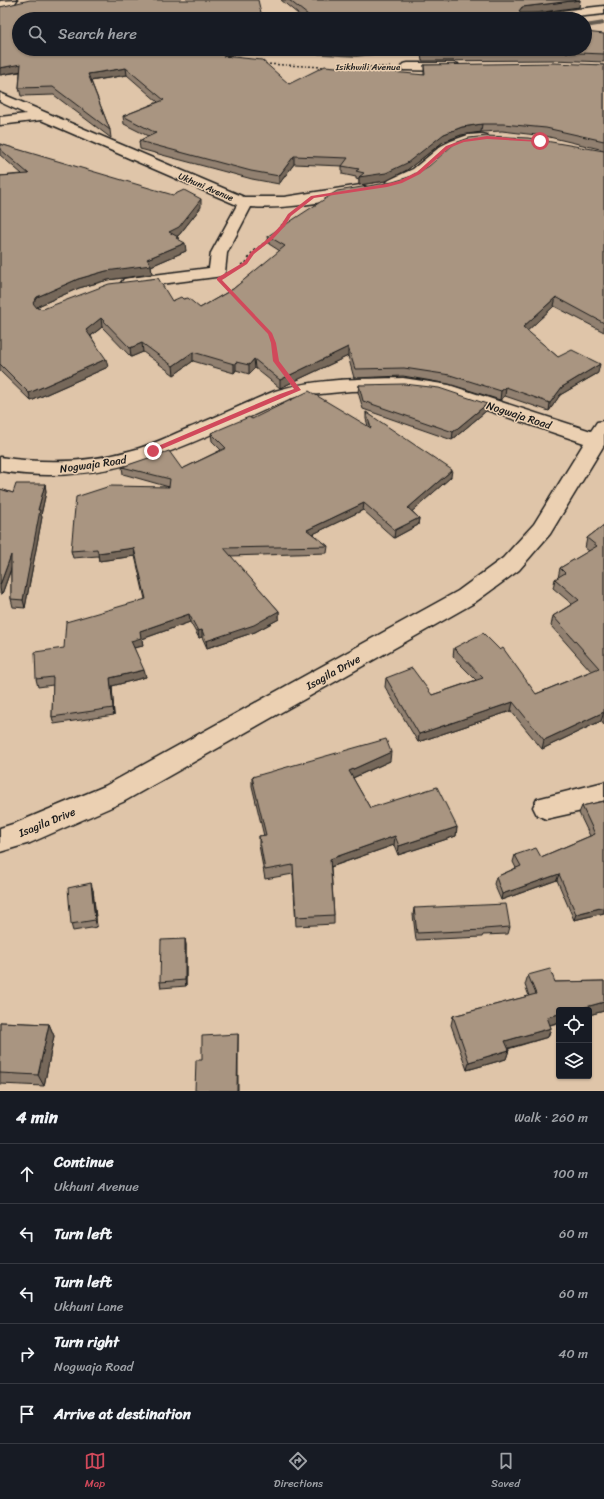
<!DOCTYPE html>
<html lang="en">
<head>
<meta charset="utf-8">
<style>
  :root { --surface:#171b24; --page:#20242c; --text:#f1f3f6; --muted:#9ea1a6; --line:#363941; --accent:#d1495b }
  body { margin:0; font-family:Sriracha,sans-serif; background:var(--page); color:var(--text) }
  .controls { position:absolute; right:12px; bottom:12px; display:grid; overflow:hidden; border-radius:4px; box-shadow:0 1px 3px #0004 }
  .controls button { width:36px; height:36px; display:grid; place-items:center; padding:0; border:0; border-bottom:1px solid var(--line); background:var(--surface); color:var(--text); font:20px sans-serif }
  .stop { position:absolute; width:12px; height:12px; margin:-9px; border:3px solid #d1495b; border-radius:50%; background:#fff }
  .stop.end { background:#d1495b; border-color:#fff; box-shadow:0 1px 4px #0008 }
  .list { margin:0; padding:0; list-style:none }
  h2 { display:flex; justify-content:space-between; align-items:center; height:52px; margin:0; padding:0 16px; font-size:17px }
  h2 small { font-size:13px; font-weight:400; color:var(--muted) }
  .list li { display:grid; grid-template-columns:26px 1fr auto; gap:12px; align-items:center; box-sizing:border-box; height:60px; padding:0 16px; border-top:1px solid var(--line) }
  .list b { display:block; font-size:15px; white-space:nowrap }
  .list p { margin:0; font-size:13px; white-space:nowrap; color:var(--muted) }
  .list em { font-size:13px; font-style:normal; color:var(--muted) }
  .icon { flex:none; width:22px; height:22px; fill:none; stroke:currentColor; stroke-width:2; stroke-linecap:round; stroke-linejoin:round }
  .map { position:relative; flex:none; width:604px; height:1091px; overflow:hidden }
  .search { position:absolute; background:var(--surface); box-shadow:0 1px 3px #0004; left:12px; right:12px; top:12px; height:44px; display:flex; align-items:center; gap:10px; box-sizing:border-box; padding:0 14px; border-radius:22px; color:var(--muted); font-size:15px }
  .sheet { height:352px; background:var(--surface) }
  nav { display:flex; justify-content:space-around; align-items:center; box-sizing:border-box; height:56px; border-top:1px solid var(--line); background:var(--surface); font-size:11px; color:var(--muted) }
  nav a { display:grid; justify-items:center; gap:2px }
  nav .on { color:var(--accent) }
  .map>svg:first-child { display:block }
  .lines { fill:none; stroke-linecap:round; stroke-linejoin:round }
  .stream { fill:#645a50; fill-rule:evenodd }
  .minor-casing { stroke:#1c1c1c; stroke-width:3 }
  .path-far1 { stroke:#1c1c1c; stroke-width:1.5; stroke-dasharray:2 2; stroke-linecap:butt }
  .path { stroke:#1c1c1c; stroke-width:2; stroke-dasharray:2.5 2.5; stroke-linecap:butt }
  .minor { fill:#ebd0b2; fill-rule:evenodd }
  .wall { fill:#91806f; stroke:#1c1c1c }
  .shaded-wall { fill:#76685a; stroke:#1c1c1c }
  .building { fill:#a99581; stroke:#1c1c1c }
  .route { fill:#d1495b }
  .labels { text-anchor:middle; stroke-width:3; stroke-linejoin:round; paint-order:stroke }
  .far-street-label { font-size:9px; fill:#1c1c1c; stroke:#ebd0b2 }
  .street-label { font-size:11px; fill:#1c1c1c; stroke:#ebd0b2 }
</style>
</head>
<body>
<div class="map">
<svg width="604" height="1091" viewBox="0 0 604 1091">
  <rect width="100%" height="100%" fill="#dfc5a9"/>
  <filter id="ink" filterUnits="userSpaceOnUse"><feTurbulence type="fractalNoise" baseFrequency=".025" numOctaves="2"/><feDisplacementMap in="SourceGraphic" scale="8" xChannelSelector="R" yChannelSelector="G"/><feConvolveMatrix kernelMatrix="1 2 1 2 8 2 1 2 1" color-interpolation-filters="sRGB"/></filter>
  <g filter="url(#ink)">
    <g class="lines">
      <!-- stream -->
      <g class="stream">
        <polygon points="604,21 604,25 585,28 585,24"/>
        <polygon points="256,49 284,49 356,53 395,49 412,49 409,51 356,57 259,51"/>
      </g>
      <!-- minor casing -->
      <g class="minor-casing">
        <g id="minor">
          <polygon points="17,0 15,3 0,9 0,1"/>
          <polygon points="604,6 604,14 557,19 519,19 521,16 525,15"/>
          <polygon points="408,63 453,63 458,64 460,67 458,70 453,71 403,70 401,67 403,64"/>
          <path d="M0 93 244 197H284L361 185 366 187 369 190 366 193 361 195C326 201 287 210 251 207L227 253 225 272 223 276 130 288 124 287 121 283 124 279 130 278 209 268 211 253 237 205 41 120 0 125V117L26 114 0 102Z"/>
          <path d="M482 134 487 135 489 138 487 141C478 143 469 143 460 147 440 158 413 192 389 186L386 183 389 180 413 169 441 146 451 141 468 135Z"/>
          <path d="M403 378 449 385 591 431 597 422 604 421V445L550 534 519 570 474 603 123 802 30 843 0 852V828L16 823 105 786 458 591 503 558 534 524 584 443 439 394 424 392 403 390 351 391 300 396 289 399C190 443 113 489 0 471V457C44 464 87 463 129 451 150 446 169 436 189 428 218 416 246 403 275 391 316 378 360 379 403 378Z"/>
          <polygon points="604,782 604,806 546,819 537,815 533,807 537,799"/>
        </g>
      </g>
      <!-- path-far1 -->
      <g class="path-far1">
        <polyline points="265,64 324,67"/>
        <polyline points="341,67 390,67"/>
      </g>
      <!-- path -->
      <g class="path">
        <polyline points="278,230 285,222"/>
        <polyline points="241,265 246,263 252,253 271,238"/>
      </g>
      <!-- minor -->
      <use href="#minor" class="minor"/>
    </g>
    <!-- wall -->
    <g class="wall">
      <polygon points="281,0 580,0 579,7 533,13 571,12 570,19 304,19"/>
      <polygon points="0,7 262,17 262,19 19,19 19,49 246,49 246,53 224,56 289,84 424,75 424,65 604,65 604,150 545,136 502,131 481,132 461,135 443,142 407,170 386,181 359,185 359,180 356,179 356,177 342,174 342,166 294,164 279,184 252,179 140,149 139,141 148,136 124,124 123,116 158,102 127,75 91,81 110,130 111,138 54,95 21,96 19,88 20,72 0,75"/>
      <polygon points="604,34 604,62 553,60 422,61 420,49 585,49"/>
      <polygon points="0,144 201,207 179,235 177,236 178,237 179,240 186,251 151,266 152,274 108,280 79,288 38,306 37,308 43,309 172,301 183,299 200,308 233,289 280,251 269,244 268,236 604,151 604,332 554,306 527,331 558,357 598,373 560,395 549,411 505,396 500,400 449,384 403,376 354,378 348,356 280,388 255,368 249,374 236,370 234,373 193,361 174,375 143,352 131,357 102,327 91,336 108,367 31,401 0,371 0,176 22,174 0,155"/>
      <polygon points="359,385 487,404 486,411 452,440 363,409 358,392"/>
      <polygon points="366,412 451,477 412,511 419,518 418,525 394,538 363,510 313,534 328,546 327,553 230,556 279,611 279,619 255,632 207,648 202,637 199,638 190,622 142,639 143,646 134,648 146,677 112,686 114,715 54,724 52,717 53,685 38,687 36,679 64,648 145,599 135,556 99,561 98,556 73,558 71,551 169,487 123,474 122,467 182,469 221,450 212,441 211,433 252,419 368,426 366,419"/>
      <polygon points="45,484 46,492 41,515 42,517 25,608 13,607 11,599 11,569 2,594 0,594 0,489 13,493"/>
      <polygon points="604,525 604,725 601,721 542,749 511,711 418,742 385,687 386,678 432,695 476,680 453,657 454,648 536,694 591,671 551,626 553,616 572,604 553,588 555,579 558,578 560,568 589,551 585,548 587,538"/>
      <polygon points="390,761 353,778 370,808 457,827 456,836 398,855 394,845 331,867 334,915 334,924 296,926 293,874 265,879 259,845 259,836 264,836 252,786 252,777"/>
      <polygon points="604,801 604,913 574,920 557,880 501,900 494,884 496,877 516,868 513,862 515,855 541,857 590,836 579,813 582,806"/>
      <polygon points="93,890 97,927 73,931 71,924"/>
      <polygon points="414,908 510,927 508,934 483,935 482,937 416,940 413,915"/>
      <polygon points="185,939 186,945 186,986 161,988 160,982"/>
      <polygon points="528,975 555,982 604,981 604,1011 550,1025 551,1028 548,1037 508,1049 509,1050 506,1059 467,1070 451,1025 453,1016 529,996 525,985"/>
      <polygon points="0,1022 49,1024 54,1036 44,1086 0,1084"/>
    </g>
    <!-- shaded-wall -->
    <g class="shaded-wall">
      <polygon points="580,0 579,7 521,15 519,11 522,7"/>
      <polygon points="571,12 570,19 544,19"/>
      <polygon points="223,49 246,49 246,53 224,56"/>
      <polygon points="21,64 22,71 0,75 0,68"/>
      <polygon points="126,68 127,75 89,81 88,74"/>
      <polygon points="482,124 481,132 461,135 443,142 407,170 386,181 359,185 359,177 444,134 462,127"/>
      <polygon points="294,156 294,164 279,184 279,176"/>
      <polygon points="201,199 201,207 179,235 170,240 169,232"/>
      <polygon points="185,243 186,251 151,266 152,274 108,280 79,288 38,306 35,312 33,303 37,297 78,279 147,259"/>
      <polygon points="556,297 554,306 522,336 523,327"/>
      <polygon points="101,318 102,327 88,338 86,330"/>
      <polygon points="142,343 143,352 131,357 130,348"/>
      <polygon points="348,347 348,356 280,388 280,380"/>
      <polygon points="193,352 193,361 174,375 173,366"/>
      <polygon points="106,359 108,367 31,401 29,393"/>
      <polygon points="254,359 255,368 249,374 249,365"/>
      <polygon points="236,362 236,370 234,373 234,364"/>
      <polygon points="600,364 598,373 560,395 549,411 550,403 562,387"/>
      <polygon points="506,387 505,396 500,400 501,391"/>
      <polygon points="487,404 486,411 452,440 453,432"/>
      <polygon points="452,470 451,477 407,516 408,508"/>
      <polygon points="45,484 46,492 41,515 42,517 25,608 23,600 38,510"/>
      <polygon points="364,503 363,510 307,537 307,530"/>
      <polygon points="419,518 418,525 394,538 395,530"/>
      <polygon points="134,548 135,556 99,561 98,553"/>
      <polygon points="11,555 13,563 2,594 0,589 0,585"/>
      <polygon points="279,611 279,619 255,632 207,648 206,641"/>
      <polygon points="189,614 190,622 142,639 143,646 133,648 131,641 140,631"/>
      <polygon points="202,630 202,637 199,638 198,631"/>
      <polygon points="144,670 146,677 112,686 114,715 113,708 110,678"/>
      <polygon points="513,702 511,711 418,742 419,734"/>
      <polygon points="604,712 601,721 542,749 544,740"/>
      <polygon points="391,752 390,761 348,780 349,771"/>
      <polygon points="457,827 456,836 398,855 399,846"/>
      <polygon points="395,836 394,845 330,867 330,859"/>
      <polygon points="559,874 557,880 501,900 502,894"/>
      <polygon points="91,883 93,890 97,927 95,920"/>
      <polygon points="604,907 604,913 574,920 576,914"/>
      <polygon points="185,939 186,945 186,986 185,980"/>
      <polygon points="604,1002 604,1011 589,1015 589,1010 575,1010"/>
      <polygon points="559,1014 559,1022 543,1027 547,1017"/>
      <polygon points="49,1024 54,1036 44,1086 38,1075"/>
      <polygon points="551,1028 548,1037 502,1050 505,1041"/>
      <polygon points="238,1034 238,1091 237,1091"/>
      <polygon points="509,1050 506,1059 467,1070 469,1062"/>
    </g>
    <!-- building -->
    <g class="building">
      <polygon points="30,0 258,0 262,17 219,19 19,19 19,49 223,49 223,56 262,60 289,84 325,66 425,75 424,65 554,63 604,65 604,141 546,128 503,124 482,124 462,127 444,134 407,163 386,173 359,177 364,173 356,171 359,169 342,166 348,158 294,156 279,176 251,171 139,141 156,133 123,116 164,100 126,68 88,74 110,130 53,87 19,88 21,64 0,68 0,7"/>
      <polygon points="289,0 580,0 522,7 519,11 520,13 571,12 544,19 313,19"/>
      <polygon points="585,32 604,34 604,54 554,52 422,54 422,49 585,49"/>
      <polygon points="487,136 528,138 604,151 604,323 556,297 523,327 558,357 572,350 600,364 562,387 550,403 506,387 501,391 450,375 404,368 355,369 348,347 280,380 254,359 249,365 236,362 234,364 193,352 173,366 142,343 130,348 101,318 86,330 106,359 29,393 0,364 0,176 29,174 0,149 0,144 173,195 184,190 201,199 179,227 169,232 178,237 176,238 185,243 147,259 151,265 106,271 78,279 37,297 33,303 37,308 43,309 109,284 158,278 172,301 181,297 183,299 188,298 200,308 233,289 285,246 268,236 337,191 393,182 409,177 429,166 455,143 469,138"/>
      <polygon points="404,384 439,388 487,404 453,432 363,401 359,385"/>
      <polygon points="309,391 371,428 366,412 452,470 408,508 419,518 395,530 364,503 307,530 328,546 224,548 279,611 254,625 206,641 202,630 198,631 189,614 140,631 141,638 131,641 144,670 110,678 113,708 52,717 53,677 36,679 35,652 64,648 66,622 146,599 134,548 98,553 97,549 71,551 76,497 110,486 169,487 170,479 122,467 169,451 182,469 226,448 211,433 249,417 252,419"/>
      <polygon points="16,484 45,484 38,510 40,510 23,600 11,599 11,555 0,585 0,489 13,493"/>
      <polygon points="604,525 604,712 544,740 513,702 419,734 386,678 412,668 432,695 483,678 454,648 483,633 500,650 503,648 536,694 599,668 553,616 579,600 555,579 565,573 560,568 597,546 587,538"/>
      <polygon points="386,739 391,752 349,771 370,808 437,787 457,827 399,846 395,836 330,859 334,915 296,917 293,865 265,870 259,836 266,835 252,777"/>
      <polygon points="604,801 604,907 576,914 559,874 502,894 496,877 521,866 515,855 536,848 541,857 595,834 582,806"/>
      <polygon points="91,883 95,920 71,924 68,888"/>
      <polygon points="506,904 510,927 484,929 484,930 417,933 414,908"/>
      <polygon points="185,939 185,980 160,982 161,940"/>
      <polygon points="550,969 555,982 604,981 604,1002 575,1010 559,1010 559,1014 547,1017 551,1028 505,1041 509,1050 469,1062 453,1016 536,994 528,975"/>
      <polygon points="0,1022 49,1024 38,1075 0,1073"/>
      <polygon points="238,1034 237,1091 195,1091 196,1060 202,1060 202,1036"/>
    </g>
  </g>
  <!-- route -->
  <polygon class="route" points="487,136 542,141 540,142 487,139 464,142 449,148 420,174 402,183 387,187 314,198 291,216 285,226 273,239 254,254 247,264 222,280 272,333 276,343 279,361 301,390 155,452 151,452 151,449 280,394 294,389 273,361 271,343 268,334 217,280 217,278 244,262 251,252 270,237 281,225 288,214 311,196 386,184 399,181 417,172 446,146 463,140"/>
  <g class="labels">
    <!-- far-street labels -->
    <g class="far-street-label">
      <text x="368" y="70">Isikhwili Avenue</text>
      <text transform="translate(206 187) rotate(23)" y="3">Ukhuni Avenue</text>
    </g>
    <!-- street labels -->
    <g class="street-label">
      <text transform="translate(519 415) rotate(18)" y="4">Nogwaja Road</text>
      <text transform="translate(93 464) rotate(-8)" y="4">Nogwaja Road</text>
      <text transform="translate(333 672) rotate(-29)" y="4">Isagila Drive</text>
      <text transform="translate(47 822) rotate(-22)" y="4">Isagila Drive</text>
    </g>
  </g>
</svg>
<div class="controls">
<button><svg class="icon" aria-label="locate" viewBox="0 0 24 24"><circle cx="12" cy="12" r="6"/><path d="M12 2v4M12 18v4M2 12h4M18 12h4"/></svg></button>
<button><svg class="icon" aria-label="layers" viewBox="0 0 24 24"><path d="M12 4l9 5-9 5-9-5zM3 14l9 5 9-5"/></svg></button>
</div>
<div class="stop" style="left:540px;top:141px"></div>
<div class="stop end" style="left:153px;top:451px"></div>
<div class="search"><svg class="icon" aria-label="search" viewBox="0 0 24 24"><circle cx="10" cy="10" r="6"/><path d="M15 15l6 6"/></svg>Search here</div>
</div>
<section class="sheet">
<h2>4 min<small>Walk · 260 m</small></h2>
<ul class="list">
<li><svg class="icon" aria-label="ahead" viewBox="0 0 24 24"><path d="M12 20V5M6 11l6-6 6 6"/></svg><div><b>Continue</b><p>Ukhuni Avenue</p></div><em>100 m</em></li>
<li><svg class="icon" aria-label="left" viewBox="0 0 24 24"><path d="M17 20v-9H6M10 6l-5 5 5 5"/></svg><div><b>Turn left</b></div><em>60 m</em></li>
<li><svg class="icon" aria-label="left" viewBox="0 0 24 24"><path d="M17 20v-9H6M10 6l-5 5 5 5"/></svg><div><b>Turn left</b><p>Ukhuni Lane</p></div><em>60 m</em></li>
<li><svg class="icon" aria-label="right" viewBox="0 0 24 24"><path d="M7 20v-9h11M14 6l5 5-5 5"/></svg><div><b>Turn right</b><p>Nogwaja Road</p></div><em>40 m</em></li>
<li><svg class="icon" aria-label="arrive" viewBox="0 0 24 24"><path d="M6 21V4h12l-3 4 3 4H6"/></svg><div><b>Arrive at destination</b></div></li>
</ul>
</section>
<nav>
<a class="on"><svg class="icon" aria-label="map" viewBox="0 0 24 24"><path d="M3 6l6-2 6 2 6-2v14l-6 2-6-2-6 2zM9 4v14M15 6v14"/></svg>Map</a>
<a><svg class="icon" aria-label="directions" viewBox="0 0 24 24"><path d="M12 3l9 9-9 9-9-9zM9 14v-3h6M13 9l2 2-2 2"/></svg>Directions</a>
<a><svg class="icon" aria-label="saved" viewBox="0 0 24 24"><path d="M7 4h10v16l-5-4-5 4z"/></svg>Saved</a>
</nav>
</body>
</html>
